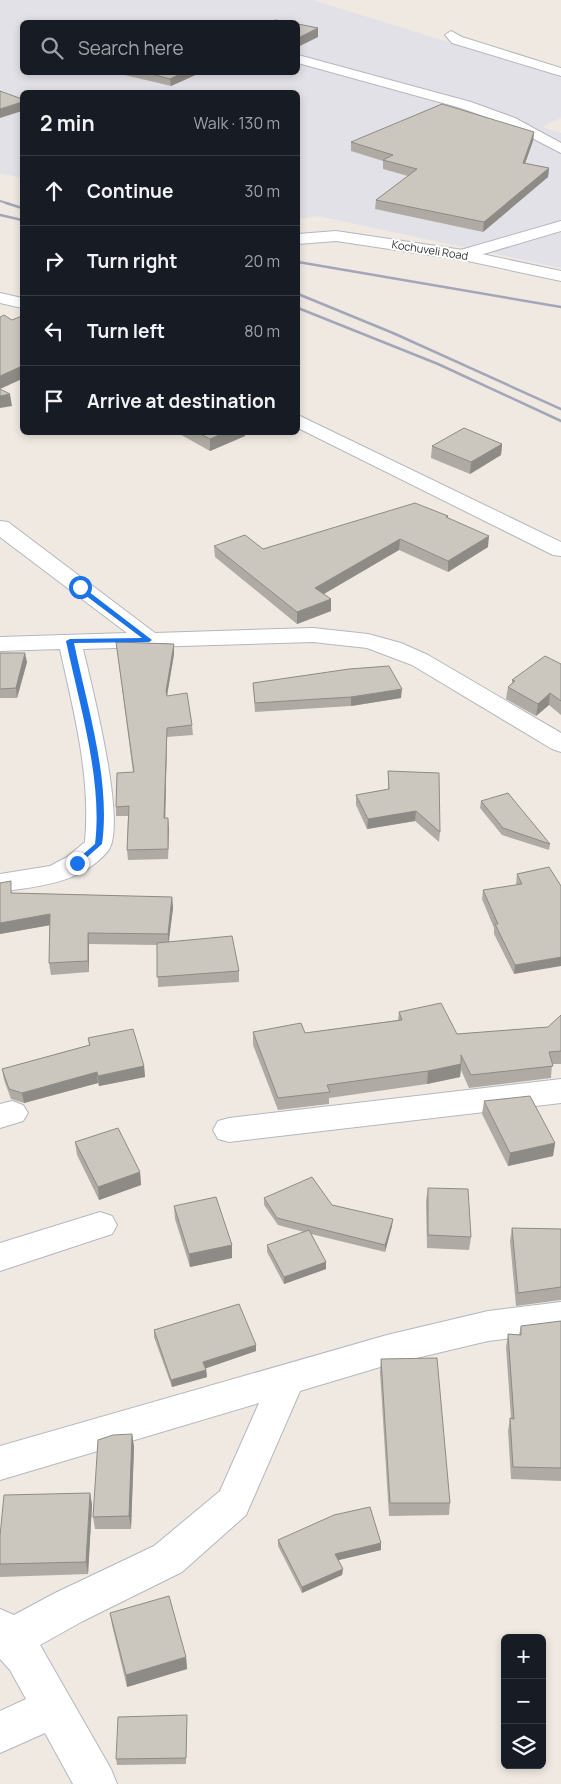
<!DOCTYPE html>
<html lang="en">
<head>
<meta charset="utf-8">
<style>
  :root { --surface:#171b24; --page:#20242c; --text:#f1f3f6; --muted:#9ea1a6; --line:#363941 }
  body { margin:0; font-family:Manrope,sans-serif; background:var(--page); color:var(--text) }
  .controls { position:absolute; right:15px; bottom:15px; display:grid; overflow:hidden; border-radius:8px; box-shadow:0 2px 8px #0003 }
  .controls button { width:45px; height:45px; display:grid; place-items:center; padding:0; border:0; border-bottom:1px solid var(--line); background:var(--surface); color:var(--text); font:25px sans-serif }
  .stop { position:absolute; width:15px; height:15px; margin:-11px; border:4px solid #1a73e8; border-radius:50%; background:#fff }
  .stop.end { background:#1a73e8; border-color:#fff; box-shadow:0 1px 5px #0008 }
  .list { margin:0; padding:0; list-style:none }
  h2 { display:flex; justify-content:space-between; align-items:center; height:65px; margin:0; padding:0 20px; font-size:21px }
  h2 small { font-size:16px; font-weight:400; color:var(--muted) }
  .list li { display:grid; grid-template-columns:32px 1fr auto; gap:15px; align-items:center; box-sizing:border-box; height:70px; padding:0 20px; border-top:1px solid var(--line) }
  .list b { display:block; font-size:19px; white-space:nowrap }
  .list em { font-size:16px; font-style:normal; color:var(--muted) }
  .icon { flex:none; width:28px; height:28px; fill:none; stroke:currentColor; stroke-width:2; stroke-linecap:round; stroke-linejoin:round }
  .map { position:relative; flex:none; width:561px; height:1784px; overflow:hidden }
  .search { position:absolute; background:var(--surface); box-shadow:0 2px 8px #0003; left:20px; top:20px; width:280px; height:55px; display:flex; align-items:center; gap:12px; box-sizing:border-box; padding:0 18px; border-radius:8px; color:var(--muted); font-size:19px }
  .panel { position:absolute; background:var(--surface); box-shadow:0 2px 8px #0003; left:20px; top:90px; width:280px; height:345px; border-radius:8px }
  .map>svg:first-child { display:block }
  .industrial { fill:#e3e1e8; fill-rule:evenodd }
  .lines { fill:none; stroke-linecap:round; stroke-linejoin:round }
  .minor-casing { stroke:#b4b7c1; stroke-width:2 }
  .tertiary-casing { stroke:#b4b7c1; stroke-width:2 }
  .secondary-casing { stroke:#b4b7c1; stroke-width:2 }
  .minor { fill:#fff; fill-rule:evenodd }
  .tertiary { fill:#fff; fill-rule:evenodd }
  .secondary { fill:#fff; fill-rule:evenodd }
  .rail-far1 { stroke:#a3a6b8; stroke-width:2 }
  .rail { stroke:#a3a6b8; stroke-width:2.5 }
  .wall { fill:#afaba4 }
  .shaded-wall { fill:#8e8b86 }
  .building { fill:#cbc7bf; stroke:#8e8b86 }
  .route { fill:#1a73e8 }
  .labels { text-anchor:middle; stroke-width:4; stroke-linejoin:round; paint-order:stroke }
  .far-street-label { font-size:11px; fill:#2e2e2e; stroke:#fff }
</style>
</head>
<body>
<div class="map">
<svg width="561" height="1784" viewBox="0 0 561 1784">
  <rect width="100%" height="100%" fill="#efe9e1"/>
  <!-- industrial -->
  <path class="industrial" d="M0 0H313L561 77V118L542 127 561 133V268L318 216 298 219V92H22V178L0 173ZM22 22H298V72H22Z"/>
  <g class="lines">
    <!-- minor casing -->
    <g class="minor-casing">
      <g id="minor">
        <polygon points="451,31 462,37 561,68 561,76 452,43 445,35"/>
        <polygon points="298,55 471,102 515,118 561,143 561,153 505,124 461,108 298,63"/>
        <polygon points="561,221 561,231 463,260 457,259 455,255 457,251"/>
        <path d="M0 521 8 522 155 633 313 628 368 634 401 643 428 655 561 733V752L552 749 412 665 367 648 313 642 83 649C91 683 128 826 108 851 80 884 39 886 0 892V874L50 866 67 857 85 842C91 776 74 713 60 649L0 651V637L127 633 0 537Z"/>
        <polygon points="561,1079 561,1103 229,1142 218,1139 213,1130 218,1121 229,1118"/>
        <polygon points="12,1101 23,1105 28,1113 23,1121 0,1128 0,1104"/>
        <polygon points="100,1212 112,1216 117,1225 112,1234 0,1271 0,1243"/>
        <polygon points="561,1302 561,1332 488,1341 387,1365 300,1391 246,1515 182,1572 83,1621 40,1645 111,1769 117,1784 73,1784 45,1733 0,1753 0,1711 26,1699 10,1670 0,1659 0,1609 14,1615 55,1593 154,1546 220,1491 259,1403 0,1480 0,1446 387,1335 488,1311"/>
      </g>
    </g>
    <!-- tertiary casing -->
    <g class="tertiary-casing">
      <polygon id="tertiary" points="336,231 463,250 561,271 561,281 463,260 336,241 298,244 298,234"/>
    </g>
    <!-- secondary casing -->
    <g class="secondary-casing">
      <g id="secondary">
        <polygon points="0,293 22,298 22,308 0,303"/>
        <polygon points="298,415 561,542 561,556 553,555 298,428"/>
      </g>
    </g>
    <!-- minor -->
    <use href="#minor" class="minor"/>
    <!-- tertiary -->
    <use href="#tertiary" class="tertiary"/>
    <!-- secondary -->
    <use href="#secondary" class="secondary"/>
    <!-- rail-far1 -->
    <polyline class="rail-far1" points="0,201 10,204"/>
    <!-- rail -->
    <g class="rail">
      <polyline points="6,203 22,208"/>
      <polyline points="0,215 22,220"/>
      <polyline points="298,262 561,307"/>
      <polyline points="298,294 393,333 561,409"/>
      <polyline points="298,308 438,364 561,421"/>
    </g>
  </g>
  <!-- wall -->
  <g class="wall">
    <polygon points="112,72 202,72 171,86"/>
    <polygon points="534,132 533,141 525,163 549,168 548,177 483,232 375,209 376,200 408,176 383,169 383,161 351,151 351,142"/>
    <polygon points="176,432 245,432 245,436 210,451"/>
    <polygon points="502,444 501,455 470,474 431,458 432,446"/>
    <polygon points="448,516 448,518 488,547 448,572 399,550 324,594 331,599 331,611 297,624 215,557 214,546 263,549"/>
    <polygon points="116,642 174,644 174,654 167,696 192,725 193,735 167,737 165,818 168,818 168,859 128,860 127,850 128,816 116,816 116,807 133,772"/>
    <polygon points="0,653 27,662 17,698 0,698"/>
    <polygon points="561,664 561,715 549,705 536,716 506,699 508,687 512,683 512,680"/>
    <polygon points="253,683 401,698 351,706 255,712"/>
    <polygon points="388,771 440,832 439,842 415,821 367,829 356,805 356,795 388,789"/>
    <polygon points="481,801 550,844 549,850 502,835 480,808"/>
    <polygon points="549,867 514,974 494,934 494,928 482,899 483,890 516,885 517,874"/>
    <polygon points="0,883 13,893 172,897 173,908 169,942 239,971 239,982 158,987 157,945 89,944 89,972 51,975 49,963 50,925 0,934"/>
    <polygon points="399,1012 457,1034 548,1027 561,1015 561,1064 552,1064 551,1078 469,1088 461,1070 460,1077 427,1084 329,1098 329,1104 278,1110 253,1045 253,1032 305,1033 398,1020"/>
    <polygon points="88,1038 144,1066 145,1077 99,1086 98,1083 24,1103 11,1099 4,1080 2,1069 89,1045"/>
    <polygon points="484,1101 555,1143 553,1156 508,1166 482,1114"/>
    <polygon points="75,1142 140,1172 141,1185 99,1200 77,1155"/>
    <polygon points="428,1188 471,1237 469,1250 427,1248 426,1201"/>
    <polygon points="264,1198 332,1205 392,1226 385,1252 311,1234 326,1262 326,1269 284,1284 267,1252 267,1245 304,1232 278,1225 264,1205"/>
    <polygon points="174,1206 232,1245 232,1258 190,1267 175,1219"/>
    <polygon points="512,1228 561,1229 561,1300 516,1306 510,1241"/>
    <polygon points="561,1321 561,1481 511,1479 508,1431 510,1418 511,1418 506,1347 508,1334 519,1335 521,1326"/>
    <polygon points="154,1330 256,1351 206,1368 207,1377 172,1387 154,1337"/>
    <polygon points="381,1359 450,1503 449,1515 389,1516 380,1372"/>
    <polygon points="132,1434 134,1447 131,1529 95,1529 93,1517"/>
    <polygon points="90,1493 92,1505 88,1574 0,1577 0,1536"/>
    <polygon points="278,1540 381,1550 338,1560 343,1569 342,1575 302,1593 278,1546"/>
    <polygon points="110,1613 186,1657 187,1669 127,1687 112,1625"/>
    <polygon points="187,1715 186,1764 117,1765 116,1759"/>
  </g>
  <!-- shaded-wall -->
  <g class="shaded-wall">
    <polygon points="318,28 318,37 298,47 298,38"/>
    <polygon points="184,72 202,72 171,86 170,79"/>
    <polygon points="22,102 22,111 0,118 0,109"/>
    <polygon points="534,132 533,141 522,172 523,163"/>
    <polygon points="549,168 548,177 483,232 484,222"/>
    <polygon points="22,366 22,379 0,389 0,376"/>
    <polygon points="10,394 12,406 0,408 0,396"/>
    <polygon points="226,432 245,432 245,436 210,451 210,439"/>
    <polygon points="502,444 501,455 470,474 471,462"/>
    <polygon points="489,536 488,547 448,572 448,561"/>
    <polygon points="400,539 399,550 315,599 315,588"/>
    <polygon points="331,599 331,611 297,624 297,612"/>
    <polygon points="174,644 174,654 166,701 166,691"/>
    <polygon points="25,653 27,662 17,698 16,688"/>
    <polygon points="402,689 401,698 351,706 351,697"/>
    <polygon points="550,693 549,705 536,716 538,704"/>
    <polygon points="167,728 167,737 165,828 164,818"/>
    <polygon points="416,811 415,821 367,829 368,819"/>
    <polygon points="168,818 169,828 168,859"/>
    <polygon points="172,897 173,908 168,945 168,934"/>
    <polygon points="50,914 51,925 0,934 0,923"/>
    <polygon points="88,933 89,944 89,972 88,961"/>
    <polygon points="561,957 561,966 514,974 515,965"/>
    <polygon points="461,1064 460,1077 427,1084 428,1071"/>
    <polygon points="144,1066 145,1077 99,1086 98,1076"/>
    <polygon points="97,1072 98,1083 24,1103 22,1093"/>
    <polygon points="555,1143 553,1156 508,1166 510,1153"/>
    <polygon points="140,1172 141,1185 99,1200 98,1187"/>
    <polygon points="393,1219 392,1226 385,1252 385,1245"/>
    <polygon points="232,1245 232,1258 190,1267 189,1254"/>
    <polygon points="326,1262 326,1269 284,1284 284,1277"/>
    <polygon points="256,1345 256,1351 204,1369 203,1362"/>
    <polygon points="206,1370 207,1377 172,1387 171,1380"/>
    <polygon points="132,1434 134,1447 131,1529 129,1516"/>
    <polygon points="90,1493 92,1505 88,1574 86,1562"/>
    <polygon points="381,1543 381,1550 335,1561 335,1554"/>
    <polygon points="343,1569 342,1575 302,1593 302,1587"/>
    <polygon points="186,1657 187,1669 127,1687 126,1675"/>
  </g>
  <!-- building -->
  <g class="building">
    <polygon points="275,20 290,22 269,22"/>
    <polygon points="298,24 318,28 298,38"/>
    <polygon points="144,72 184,72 170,79"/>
    <polygon points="0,91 22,99 22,102 0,109"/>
    <polygon points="442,104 534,132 523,163 549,168 484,222 376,200 417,169 383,160 393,155 351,142"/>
    <polygon points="4,315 12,320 22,316 22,366 0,376 0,317"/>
    <polygon points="0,389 10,394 0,396"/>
    <polygon points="464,428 502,444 471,462 432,446"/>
    <polygon points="197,432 226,432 210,439"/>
    <polygon points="415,503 448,516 446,517 489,536 448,561 400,539 315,588 331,599 297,612 214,546 245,535 263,549"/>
    <polygon points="116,642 174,644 166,691 167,696 187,693 192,725 167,728 164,818 168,818 168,849 127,850 129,806 116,807 117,773 134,772"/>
    <polygon points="0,653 25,653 16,688 0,689"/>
    <polygon points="545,656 561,664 561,701 550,693 538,704 508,687 515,681 512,680"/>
    <polygon points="389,666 402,689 351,697 255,703 253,683 349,669"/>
    <polygon points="388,771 439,773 440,832 416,811 368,819 356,795 389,789"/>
    <polygon points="508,793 550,844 503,828 481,801"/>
    <polygon points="549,867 561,886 561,957 515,965 495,924 498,924 483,890 522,884 517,874"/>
    <polygon points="11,881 11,893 172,897 168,934 88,933 88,961 49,963 50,914 0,923 0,883"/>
    <polygon points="232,936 239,971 157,977 157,943"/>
    <polygon points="441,1003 457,1034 548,1027 561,1015 561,1051 549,1052 553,1066 471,1075 461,1055 461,1064 428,1071 327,1085 330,1092 278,1098 253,1032 301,1023 305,1033 402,1020 399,1012"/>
    <polygon points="133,1029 144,1066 98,1076 97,1072 22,1093 9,1089 2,1069 90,1045 88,1038"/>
    <polygon points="530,1096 555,1143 510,1153 484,1101"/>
    <polygon points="118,1128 140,1172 98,1187 75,1142"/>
    <polygon points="312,1177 332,1205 393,1219 385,1245 277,1218 264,1198"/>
    <polygon points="428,1188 468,1189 471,1237 428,1235"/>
    <polygon points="216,1197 232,1245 189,1254 174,1206"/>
    <polygon points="512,1228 561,1229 561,1287 518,1293"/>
    <polygon points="309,1230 326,1262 284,1277 267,1245"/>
    <polygon points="239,1304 256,1345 203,1362 206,1370 171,1380 154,1330"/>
    <polygon points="561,1321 561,1468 513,1467 510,1418 514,1419 508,1334 521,1335 521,1326"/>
    <polygon points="437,1358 450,1503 390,1503 381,1359"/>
    <polygon points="132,1434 129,1516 93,1517 98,1440 113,1435"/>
    <polygon points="90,1493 86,1562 0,1564 0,1536 4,1495"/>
    <polygon points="370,1507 381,1543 335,1554 343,1569 302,1587 278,1540 334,1515"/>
    <polygon points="169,1596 186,1657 126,1675 110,1613"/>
    <polygon points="187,1715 186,1758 116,1759 118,1717"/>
  </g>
  <!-- route -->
  <path class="route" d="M80 585 152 640 149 642 74 643C87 706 111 781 102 844L77 866 74 865V862L95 844C103 781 79 703 66 641L70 639 142 638 77 589 76 587Z"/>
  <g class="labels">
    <!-- far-street labels -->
    <g class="far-street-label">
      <text transform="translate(430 250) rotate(9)" y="4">Kochuveli Road</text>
    </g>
  </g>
</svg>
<div class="controls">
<button>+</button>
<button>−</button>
<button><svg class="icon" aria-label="layers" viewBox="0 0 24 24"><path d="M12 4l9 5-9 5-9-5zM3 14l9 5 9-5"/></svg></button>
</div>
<div class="stop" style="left:80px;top:587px"></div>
<div class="stop end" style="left:77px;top:863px"></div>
<div class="search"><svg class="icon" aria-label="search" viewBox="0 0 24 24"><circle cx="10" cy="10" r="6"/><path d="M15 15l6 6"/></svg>Search here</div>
<section class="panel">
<h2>2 min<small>Walk · 130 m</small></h2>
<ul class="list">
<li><svg class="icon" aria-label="ahead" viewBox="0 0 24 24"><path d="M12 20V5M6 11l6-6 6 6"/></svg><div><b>Continue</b></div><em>30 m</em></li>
<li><svg class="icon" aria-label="right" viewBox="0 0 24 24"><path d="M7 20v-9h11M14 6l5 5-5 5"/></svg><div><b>Turn right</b></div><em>20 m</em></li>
<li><svg class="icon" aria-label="left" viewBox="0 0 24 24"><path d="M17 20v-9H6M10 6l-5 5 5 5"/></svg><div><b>Turn left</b></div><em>80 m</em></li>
<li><svg class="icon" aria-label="arrive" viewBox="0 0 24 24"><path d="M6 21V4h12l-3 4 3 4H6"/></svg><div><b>Arrive at destination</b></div></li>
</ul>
</section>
</div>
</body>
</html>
